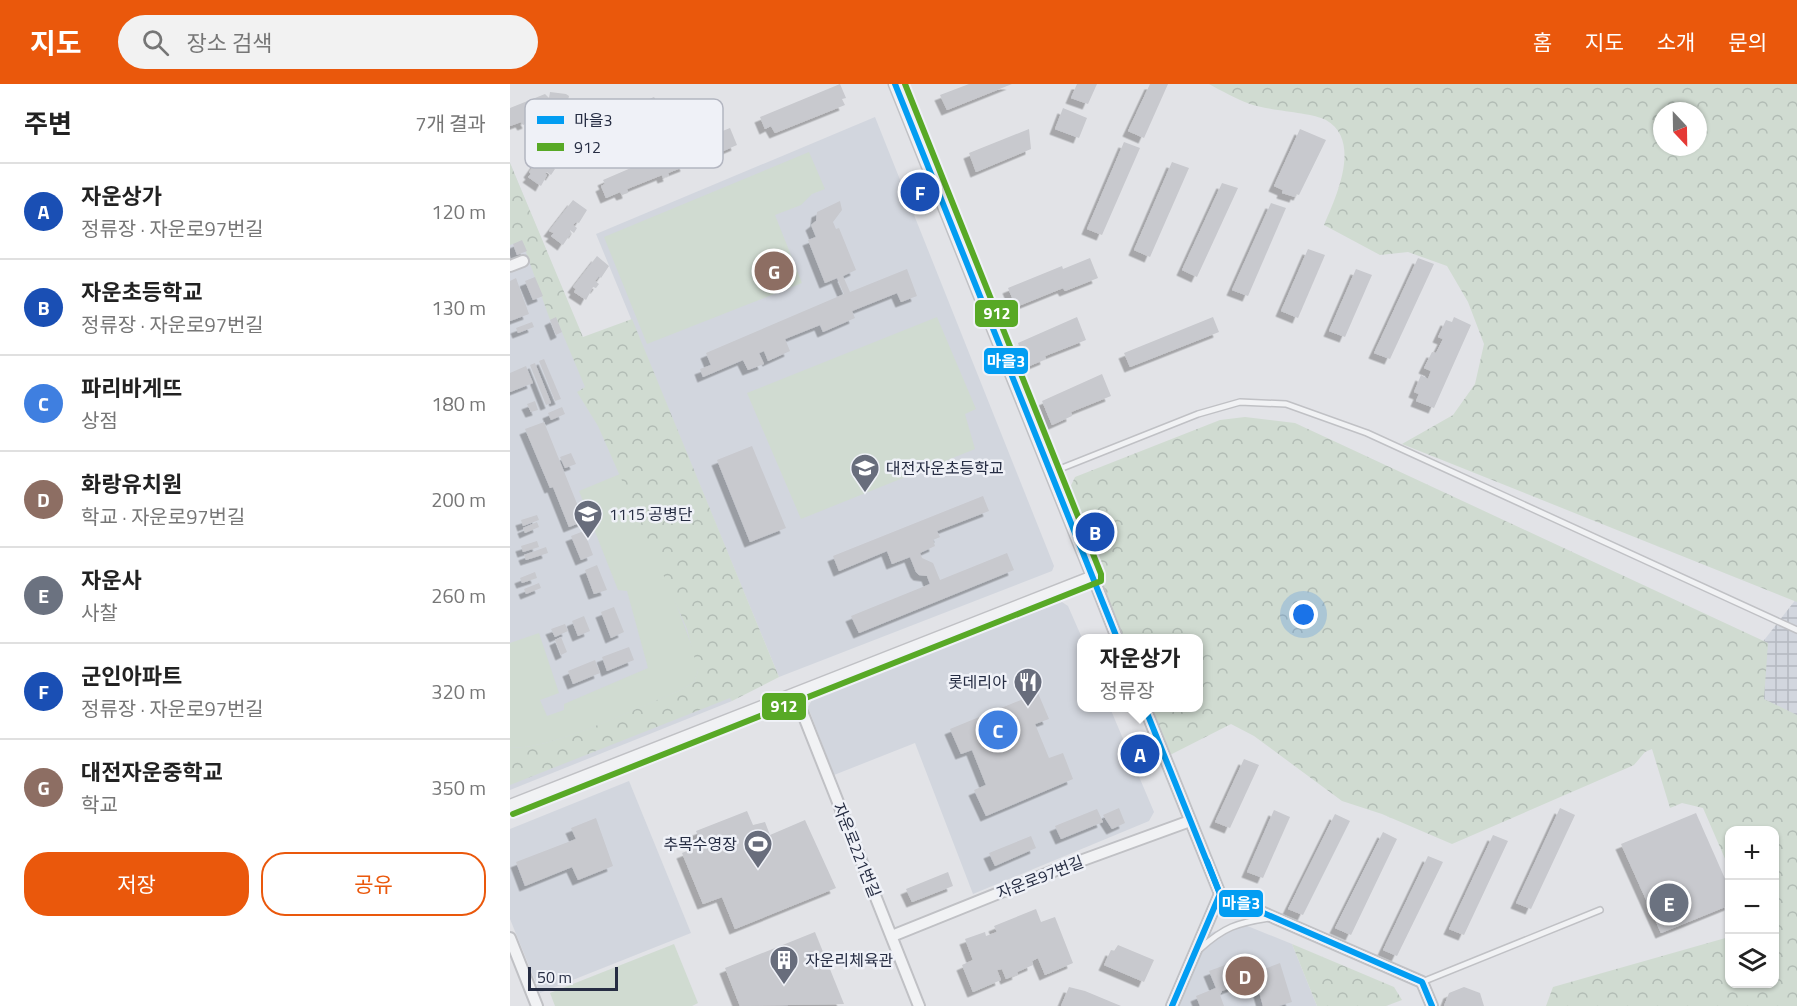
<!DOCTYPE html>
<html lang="ko">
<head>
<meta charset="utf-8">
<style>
  :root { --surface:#fff; --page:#f2f2f2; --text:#222; --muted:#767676; --line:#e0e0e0; --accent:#ea580c }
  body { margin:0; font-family:"Titillium Web","Noto Sans KR",sans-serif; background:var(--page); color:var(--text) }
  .controls { position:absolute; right:18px; bottom:18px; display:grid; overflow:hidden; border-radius:12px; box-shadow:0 2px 4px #0004 }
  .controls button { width:54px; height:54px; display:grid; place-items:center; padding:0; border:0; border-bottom:2px solid var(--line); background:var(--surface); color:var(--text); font:30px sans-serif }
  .compass { position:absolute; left:1143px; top:18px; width:54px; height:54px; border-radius:50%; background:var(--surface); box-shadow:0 2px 4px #0004; rotate:158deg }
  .scale { position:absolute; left:18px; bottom:15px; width:90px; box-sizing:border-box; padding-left:6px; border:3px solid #262d43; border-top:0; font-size:16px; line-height:21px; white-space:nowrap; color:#262d43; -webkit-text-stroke:4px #eff1f7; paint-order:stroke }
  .you { position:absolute; left:794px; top:531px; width:21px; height:21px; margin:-15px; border:4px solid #fff; border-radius:50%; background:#1a73e8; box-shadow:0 0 0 9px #1a73e833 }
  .badge { display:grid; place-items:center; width:39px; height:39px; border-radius:50%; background:var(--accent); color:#fff; font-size:20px; font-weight:700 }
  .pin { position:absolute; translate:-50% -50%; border:3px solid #fff; box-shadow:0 2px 6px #0006 }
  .popup { position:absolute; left:567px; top:550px; width:126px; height:78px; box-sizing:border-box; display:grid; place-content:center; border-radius:12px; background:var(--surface); filter:drop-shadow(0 2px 4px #0005); font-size:20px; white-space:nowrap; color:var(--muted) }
  .popup b { font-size:22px; color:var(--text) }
  .popup::after { content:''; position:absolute; left:50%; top:100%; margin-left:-12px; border:12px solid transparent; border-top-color:var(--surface) }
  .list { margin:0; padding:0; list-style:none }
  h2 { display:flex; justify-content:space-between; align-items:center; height:78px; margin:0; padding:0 24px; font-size:26px }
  h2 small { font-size:20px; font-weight:400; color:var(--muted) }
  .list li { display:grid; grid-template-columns:39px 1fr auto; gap:18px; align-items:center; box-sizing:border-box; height:96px; padding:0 24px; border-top:2px solid var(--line) }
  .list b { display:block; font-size:22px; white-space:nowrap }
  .list p { margin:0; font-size:20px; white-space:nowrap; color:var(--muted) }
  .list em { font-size:20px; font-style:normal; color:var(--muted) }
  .actions { display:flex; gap:12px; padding:18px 24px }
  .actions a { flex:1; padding:14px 0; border:2px solid var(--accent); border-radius:24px; text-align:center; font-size:21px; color:var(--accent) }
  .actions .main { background:var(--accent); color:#fff }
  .icon { flex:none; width:33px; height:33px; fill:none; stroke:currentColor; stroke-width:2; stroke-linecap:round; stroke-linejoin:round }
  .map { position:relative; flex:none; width:1287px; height:922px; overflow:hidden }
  header { display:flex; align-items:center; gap:36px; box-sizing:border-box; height:84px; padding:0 30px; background:var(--accent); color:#fff }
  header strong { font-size:28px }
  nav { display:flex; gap:33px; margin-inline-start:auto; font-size:21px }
  .search { width:420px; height:54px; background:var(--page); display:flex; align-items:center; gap:15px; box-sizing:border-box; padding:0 21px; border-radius:33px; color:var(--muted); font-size:22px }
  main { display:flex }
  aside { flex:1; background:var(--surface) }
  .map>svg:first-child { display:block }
  .built { fill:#d2d6de }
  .industrial { fill:url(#industrial-grid) }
  .green { fill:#d0dbd1 }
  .forest { fill:url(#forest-crowns); fill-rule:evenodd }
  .building { fill:#c8c9ce; filter:url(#shadow) }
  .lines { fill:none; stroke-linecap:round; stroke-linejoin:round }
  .service-casing { stroke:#c0c1c5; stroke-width:8 }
  .minor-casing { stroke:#c0c1c5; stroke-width:14 }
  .tertiary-casing { stroke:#c0c1c5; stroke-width:15 }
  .service { stroke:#f1f2f4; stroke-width:5 }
  .minor { stroke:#f1f2f4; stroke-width:10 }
  .tertiary { stroke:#f1f2f4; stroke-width:12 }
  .bus-1-casing { stroke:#eff1f7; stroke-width:10 }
  .bus-2-casing { stroke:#eff1f7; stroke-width:10 }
  .bus-1 { stroke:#029df2; stroke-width:6 }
  .bus-2 { stroke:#58a926; stroke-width:6 }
  .labels { text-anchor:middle; stroke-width:5; stroke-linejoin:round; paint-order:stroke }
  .poi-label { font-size:16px; fill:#262d43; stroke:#eff1f7; text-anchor:start }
  .street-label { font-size:16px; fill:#262d43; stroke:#eff1f7 }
  .key { fill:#eff1f7; stroke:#b3b6c1; stroke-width:1.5 }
  .key-label { font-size:16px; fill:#262d43 }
  .line-badge { stroke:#eff1f7; stroke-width:2 }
  .badge-label { font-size:16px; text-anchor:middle; font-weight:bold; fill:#fff }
</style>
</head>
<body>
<header>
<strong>지도</strong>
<div class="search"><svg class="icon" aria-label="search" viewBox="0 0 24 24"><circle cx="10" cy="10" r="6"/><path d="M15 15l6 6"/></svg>장소 검색</div>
<nav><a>홈</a><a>지도</a><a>소개</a><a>문의</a></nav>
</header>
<main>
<aside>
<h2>주변<small>7개 결과</small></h2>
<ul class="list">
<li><span class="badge" style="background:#1a4fb4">A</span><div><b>자운상가</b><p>정류장 · 자운로97번길</p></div><em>120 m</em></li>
<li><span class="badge" style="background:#1a4fb4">B</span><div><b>자운초등학교</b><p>정류장 · 자운로97번길</p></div><em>130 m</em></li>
<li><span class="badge" style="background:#3f7fe0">C</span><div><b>파리바게뜨</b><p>상점</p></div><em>180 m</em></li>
<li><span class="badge" style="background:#8d6e63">D</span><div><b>화랑유치원</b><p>학교 · 자운로97번길</p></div><em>200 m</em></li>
<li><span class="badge" style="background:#6b7280">E</span><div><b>자운사</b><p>사찰</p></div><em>260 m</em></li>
<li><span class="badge" style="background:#1a4fb4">F</span><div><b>군인아파트</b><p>정류장 · 자운로97번길</p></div><em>320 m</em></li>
<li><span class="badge" style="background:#8d6e63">G</span><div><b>대전자운중학교</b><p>학교</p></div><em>350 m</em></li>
</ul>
<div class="actions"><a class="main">저장</a><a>공유</a></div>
</aside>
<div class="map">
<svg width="1287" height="922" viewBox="0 0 1287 922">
  <defs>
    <pattern id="industrial-grid" width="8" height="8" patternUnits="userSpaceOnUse" patternTransform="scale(1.5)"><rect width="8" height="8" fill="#d2d6de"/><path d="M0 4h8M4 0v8" fill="none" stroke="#b4b8c0"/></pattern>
    <pattern id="forest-crowns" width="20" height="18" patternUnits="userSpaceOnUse" patternTransform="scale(1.5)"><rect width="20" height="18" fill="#d0dbd1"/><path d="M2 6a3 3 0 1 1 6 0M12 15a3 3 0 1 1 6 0" fill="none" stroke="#b2bcb5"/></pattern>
    <filter id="shadow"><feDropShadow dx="-5.5" dy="5.5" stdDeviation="0" flood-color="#0004"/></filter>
  </defs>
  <rect width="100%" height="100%" fill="#e2e3e7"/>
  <!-- built -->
  <g class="built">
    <polygon points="365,33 544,482 542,487 269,593 86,150"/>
    <polygon points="0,79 222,617 0,706"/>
    <polygon points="552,518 558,522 572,554 572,624 600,624 644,728 639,737 463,810 405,659 324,691 298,623 303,614"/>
    <polygon points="119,697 181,849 30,909 0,835 0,745"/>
    <polygon points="727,841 735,841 782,860 807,922 662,922 693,855 703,848"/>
  </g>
  <!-- industrial -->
  <polygon class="industrial" points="1287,514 1287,697 1216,605"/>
  <!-- green -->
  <g class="green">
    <polygon points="299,68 315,105 302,110 291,121 265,131 292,199 137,260 94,153"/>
    <polygon points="427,233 466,325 455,330 465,365 291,435 237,309"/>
    <path d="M110 390 155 490 186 573 188 587 184 598 171 606C134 621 35 669 0 663V559L29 549 49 609 30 616 37 632 54 626V620L138 584 117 507 108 506 69 407Z"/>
    <polygon points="164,860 188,919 182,922 45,922 40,909"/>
  </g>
  <!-- forest -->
  <g class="forest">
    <path d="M699 0H1287V518L892 360 943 331 965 300 974 260 958 218 937 182 898 168 870 171 814 141C825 115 853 57 816 36 801 28 760 27 740 20 726 15 712 7 699 0ZM1152 27H1188V63H1152Z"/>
    <path d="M0 79 73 253 122 235 269 593 222 617 220 614 0 701V663C35 669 133 621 171 606L184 598 188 587 177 545 88 342 67 308 75 303 46 234 40 236 12 157 0 161Z"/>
    <polygon points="735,333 785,339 1258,559 1254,615 1287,631 1287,922 1036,922 1043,903 1219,853 1220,900 1264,900 1264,746 1220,746 1219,784 1193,724 1172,719 1160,724 1142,665 1135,668 1124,681 942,760 872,730 832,717 744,652 721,640 658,672 639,624 688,624 688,554 613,554 557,410 565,393 710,336"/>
    <polygon points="782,860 884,903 892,916 876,922 807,922"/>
  </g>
  <!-- building -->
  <g class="building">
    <polygon points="330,0 336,14 332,15 335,21 265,49 261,42 255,45 250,33"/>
    <polygon points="459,0 502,0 437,26 430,11"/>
    <polygon points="567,0 587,0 578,20 561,14"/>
    <polygon points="640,0 658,0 634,54 618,47"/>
    <polygon points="40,8 56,10 59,12 55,29 43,27 42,32 37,32 38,28 35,27 16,35 18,39 13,41 11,38 0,42 0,24 35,10 39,14"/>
    <polygon points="144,13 154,28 137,36 138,39 133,42 131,38 96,53 98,56 92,58 91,55 75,62 70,50 74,48 72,43"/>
    <polygon points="553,24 577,34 569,54 545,45"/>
    <polygon points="220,44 227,61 190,77 183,59"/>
    <polygon points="519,45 521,65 466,88 459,69"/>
    <polygon points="790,45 816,56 789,111 786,110 785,113 772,109 773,106 764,102"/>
    <polygon points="614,58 630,64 592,151 577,145"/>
    <polygon points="40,59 53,69 45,81 41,82 45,85 41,91 37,88 35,90 37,91 31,102 18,93 21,90 19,88"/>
    <polygon points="165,65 168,70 171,69 176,82 158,89 159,92 153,94 152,91 117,105 118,109 112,111 110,108 96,114 91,102 95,100 93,96"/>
    <polygon points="662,78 679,84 640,173 624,166"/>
    <polygon points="712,99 728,104 687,193 672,186"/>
    <polygon points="63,116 77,126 69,139 66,138 63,141 67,144 64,149 60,146 61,149 53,161 41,152 44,149 39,147"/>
    <polygon points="330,117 332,126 323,138 326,145 329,144 346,186 333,192 340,208 397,185 407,212 391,218 387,209 342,227 345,234 313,248 310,241 275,255 280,267 258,277 254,267 249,269 254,280 238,286 233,276 193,293 190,285 201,281 196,269 334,210 327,194 315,199 298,156 306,153 301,141 306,137 307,128"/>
    <polygon points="761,119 776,124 738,212 722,206"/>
    <polygon points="12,156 17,167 7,171 3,160"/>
    <polygon points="798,165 815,171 788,234 771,227"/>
    <polygon points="87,172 99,182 91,194 89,192 85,197 89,200 86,204 83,203 76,216 64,208 66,205 63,203"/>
    <polygon points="580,174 588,194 555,207 553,204 506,223 498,204 552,182 553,185"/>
    <polygon points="908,174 924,180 880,275 864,269"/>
    <polygon points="846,185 862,191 835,253 819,247"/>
    <polygon points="25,193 33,212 23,216 15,197"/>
    <polygon points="6,194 19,230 0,237 0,197"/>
    <polygon points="46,233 52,248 46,251 40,236"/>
    <polygon points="567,233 576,256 535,272 536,275 517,283 508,259"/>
    <polygon points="703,233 709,248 620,283 614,269"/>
    <polygon points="944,233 961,241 924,324 906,317 909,310 904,308 911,291 918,295 921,287 914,284 922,268 926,269 933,255 928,253 936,236 942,238"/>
    <polygon points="22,238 24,243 8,249 6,244"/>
    <polygon points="34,275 51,315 45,317 29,277"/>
    <polygon points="25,279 41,319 36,321 20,281"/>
    <polygon points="16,282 23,299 0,308 0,289"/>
    <polygon points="592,290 601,312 561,328 562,332 542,341 532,317"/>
    <polygon points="25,317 28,326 21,328 17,320"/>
    <polygon points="52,323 55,330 41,336 38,329"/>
    <polygon points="34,338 74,437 59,443 43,403 40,404 15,345"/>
    <polygon points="242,362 276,444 240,458 207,376"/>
    <polygon points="61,369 66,380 55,384 50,373"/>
    <polygon points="473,412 479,427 427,447 430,453 423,456 425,462 410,469 412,474 423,479 430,496 497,469 504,486 349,549 341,532 420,500 417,492 409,491 406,488 400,473 382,480 377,467 329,487 323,472"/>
    <polygon points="27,431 29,436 13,442 11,436"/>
    <polygon points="27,438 29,443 15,449 13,444"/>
    <polygon points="74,447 83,471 71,476 61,452"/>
    <polygon points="27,457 29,463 13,468 11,462"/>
    <polygon points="36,463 38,469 16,476 14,471"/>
    <polygon points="87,481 97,506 84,510 75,486"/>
    <polygon points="25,488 27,494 12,499 10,494"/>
    <polygon points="29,499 31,504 16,510 14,505"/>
    <polygon points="104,523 114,548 101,554 91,528"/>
    <polygon points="74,532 80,547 68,552 62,537"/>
    <polygon points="55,540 58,547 45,553 41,545"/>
    <polygon points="51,553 57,568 51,571 45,556"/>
    <polygon points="119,563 124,576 97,587 92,573"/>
    <polygon points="85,576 90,589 63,600 58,587"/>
    <polygon points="528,609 539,635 525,640 539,674 553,669 563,695 476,732 464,706 476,701 462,666 451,670 440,645"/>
    <polygon points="734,675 749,681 720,744 705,738"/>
    <polygon points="609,724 615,739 602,745 593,731"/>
    <polygon points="1050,724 1065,731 1021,825 1006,819"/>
    <polygon points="587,725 593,738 551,755 545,742"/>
    <polygon points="764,726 780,733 753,794 737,788"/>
    <polygon points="237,727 243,741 255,738 260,751 295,736 326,804 225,845 212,813 193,820 172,769 192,761 186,747"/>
    <polygon points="1186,729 1220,806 1220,821 1151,849 1111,760"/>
    <polygon points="825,730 840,737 793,831 778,825"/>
    <polygon points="86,734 103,782 68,796 62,783 15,802 6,778 66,755 61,744"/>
    <polygon points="873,748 887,755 841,851 825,844"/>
    <polygon points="983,751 998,757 954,851 939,845"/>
    <polygon points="521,752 526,764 485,782 479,769"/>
    <polygon points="918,772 933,778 887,872 873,866"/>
    <polygon points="438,788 443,802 402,818 396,805"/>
    <polygon points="526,825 531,838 545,833 563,879 535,891 528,874 522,877 523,881 507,888 508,890 496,895 492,885 487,886 491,896 463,908 452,881 463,876 455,855 475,848 476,852 487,848 484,842"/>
    <polygon points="305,848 334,920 230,922 215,884"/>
    <polygon points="608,861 644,876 634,898 594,881 601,866 604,867"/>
    <polygon points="737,873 744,889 770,879 782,918 769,922 753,922 746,897 742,895 712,907 710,911 714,922 690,922 686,912 706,904 699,887"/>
    <polygon points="559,903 575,907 611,922 551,922"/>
    <polygon points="954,903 970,909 974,922 934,922 939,909"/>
  </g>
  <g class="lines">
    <!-- service casing -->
    <g class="service-casing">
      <g id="service">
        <polyline points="542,388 688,330 730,318 776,320 857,349 1287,546"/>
        <path d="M690 865C714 843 727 839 759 834"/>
        <polyline points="912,898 1090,826"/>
      </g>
    </g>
    <!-- minor casing -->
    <g class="minor-casing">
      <g id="minor">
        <polyline points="0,182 13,177"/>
        <polyline points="583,493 607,554"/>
        <polyline points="285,610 409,922"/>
        <polyline points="635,624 710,810 912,898 922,922"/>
        <polyline points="382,852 551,784 680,737"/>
        <polyline points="0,854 27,922"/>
        <polyline points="662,922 710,810"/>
      </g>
    </g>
    <!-- tertiary casing -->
    <g class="tertiary-casing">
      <polyline id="tertiary" points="0,722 583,493 385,0"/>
    </g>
    <!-- service -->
    <use href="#service" class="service"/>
    <!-- minor -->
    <use href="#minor" class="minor"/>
    <!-- tertiary -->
    <use href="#tertiary" class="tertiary"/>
    <!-- bus-1 casing -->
    <g class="bus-1-casing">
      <g id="bus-1">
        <polyline points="385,0 607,554"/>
        <polyline points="635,624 710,810 912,898 922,922"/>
        <polyline points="662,922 710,810 697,777"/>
      </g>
    </g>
    <!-- bus-2 casing -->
    <g class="bus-2-casing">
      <polyline id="bus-2" points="3,730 591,497 591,490 395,0"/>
    </g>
    <!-- bus-1 -->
    <use href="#bus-1" class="bus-1"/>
    <!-- bus-2 -->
    <use href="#bus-2" class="bus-2"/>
  </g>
  <!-- icons -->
  <defs>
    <g id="school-pin" transform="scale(1.5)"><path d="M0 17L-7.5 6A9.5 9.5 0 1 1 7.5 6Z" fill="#686d7c" stroke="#eff1f7"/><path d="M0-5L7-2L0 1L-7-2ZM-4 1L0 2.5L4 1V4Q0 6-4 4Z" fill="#fff"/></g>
    <g id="university-pin" transform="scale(1.5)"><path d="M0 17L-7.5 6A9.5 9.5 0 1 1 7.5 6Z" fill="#686d7c" stroke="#eff1f7"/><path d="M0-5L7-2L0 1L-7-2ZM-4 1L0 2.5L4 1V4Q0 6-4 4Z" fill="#fff"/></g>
    <g id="restaurant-pin" transform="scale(1.5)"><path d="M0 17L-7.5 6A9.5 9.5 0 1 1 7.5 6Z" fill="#686d7c" stroke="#eff1f7"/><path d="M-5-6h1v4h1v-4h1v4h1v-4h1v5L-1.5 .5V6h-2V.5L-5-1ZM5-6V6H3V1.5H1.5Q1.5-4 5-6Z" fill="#fff"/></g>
    <g id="stadium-pin" transform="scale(1.5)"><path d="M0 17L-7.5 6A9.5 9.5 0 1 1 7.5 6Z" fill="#686d7c" stroke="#eff1f7"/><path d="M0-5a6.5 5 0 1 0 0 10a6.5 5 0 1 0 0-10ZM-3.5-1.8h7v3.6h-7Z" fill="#fff"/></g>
    <g id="building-pin" transform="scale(1.5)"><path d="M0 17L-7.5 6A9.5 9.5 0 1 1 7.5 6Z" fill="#686d7c" stroke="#eff1f7"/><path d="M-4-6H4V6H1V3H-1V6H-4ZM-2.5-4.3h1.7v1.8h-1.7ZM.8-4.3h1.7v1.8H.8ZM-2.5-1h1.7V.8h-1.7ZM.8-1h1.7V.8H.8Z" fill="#fff"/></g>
  </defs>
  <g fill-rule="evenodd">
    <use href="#school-pin" x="355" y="384"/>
    <use href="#university-pin" x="78" y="430"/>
    <use href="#restaurant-pin" x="518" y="598"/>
    <use href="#stadium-pin" x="248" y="760"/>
    <use href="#building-pin" x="274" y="876"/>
  </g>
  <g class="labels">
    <!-- poi labels -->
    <g class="poi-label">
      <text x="376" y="390">대전자운초등학교</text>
      <text x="99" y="436">1115 공병단</text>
      <text x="497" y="604" text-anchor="end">롯데리아</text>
      <text x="227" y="766" text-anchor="end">추목수영장</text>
      <text x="295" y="882">자운리체육관</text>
    </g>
    <!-- street labels -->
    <g class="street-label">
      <text transform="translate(347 766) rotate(68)" y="6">자운로221번길</text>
      <text transform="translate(530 793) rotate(-21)" y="6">자운로97번길</text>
    </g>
  </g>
  <!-- legend -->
  <rect x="15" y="15" width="198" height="69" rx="9" class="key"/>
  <rect x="27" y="32" width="27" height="8" fill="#029df2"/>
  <rect x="27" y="59" width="27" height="8" fill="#58a926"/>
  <g class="key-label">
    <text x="64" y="42">마을3</text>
    <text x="64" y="69">912</text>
  </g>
  <g class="line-badge">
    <rect x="464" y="215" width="45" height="29" rx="6" fill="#58a926"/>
    <rect x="473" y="263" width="46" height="28" rx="6" fill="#029df2"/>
    <rect x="251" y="608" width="46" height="29" rx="6" fill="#58a926"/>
    <rect x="708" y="805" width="46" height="29" rx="6" fill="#029df2"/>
  </g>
  <g class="badge-label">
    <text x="487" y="235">912</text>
    <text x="496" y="283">마을3</text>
    <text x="274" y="628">912</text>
    <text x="731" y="825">마을3</text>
  </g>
</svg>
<div class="controls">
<button>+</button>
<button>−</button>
<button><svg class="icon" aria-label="layers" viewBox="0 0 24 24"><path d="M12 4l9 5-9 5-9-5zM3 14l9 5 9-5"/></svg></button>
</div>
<svg class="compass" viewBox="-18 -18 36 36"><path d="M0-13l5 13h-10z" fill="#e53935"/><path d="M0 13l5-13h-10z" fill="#767676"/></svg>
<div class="scale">50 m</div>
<div class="you"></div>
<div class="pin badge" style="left:630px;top:670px;background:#1a4fb4">A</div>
<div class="popup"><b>자운상가</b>정류장</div>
<div class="pin badge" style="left:585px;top:448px;background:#1a4fb4">B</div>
<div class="pin badge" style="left:488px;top:646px;background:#3f7fe0">C</div>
<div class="pin badge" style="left:735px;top:892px;background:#8d6e63">D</div>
<div class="pin badge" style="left:1159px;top:819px;background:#6b7280">E</div>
<div class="pin badge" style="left:410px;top:108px;background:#1a4fb4">F</div>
<div class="pin badge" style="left:264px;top:187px;background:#8d6e63">G</div>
</div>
</main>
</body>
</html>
